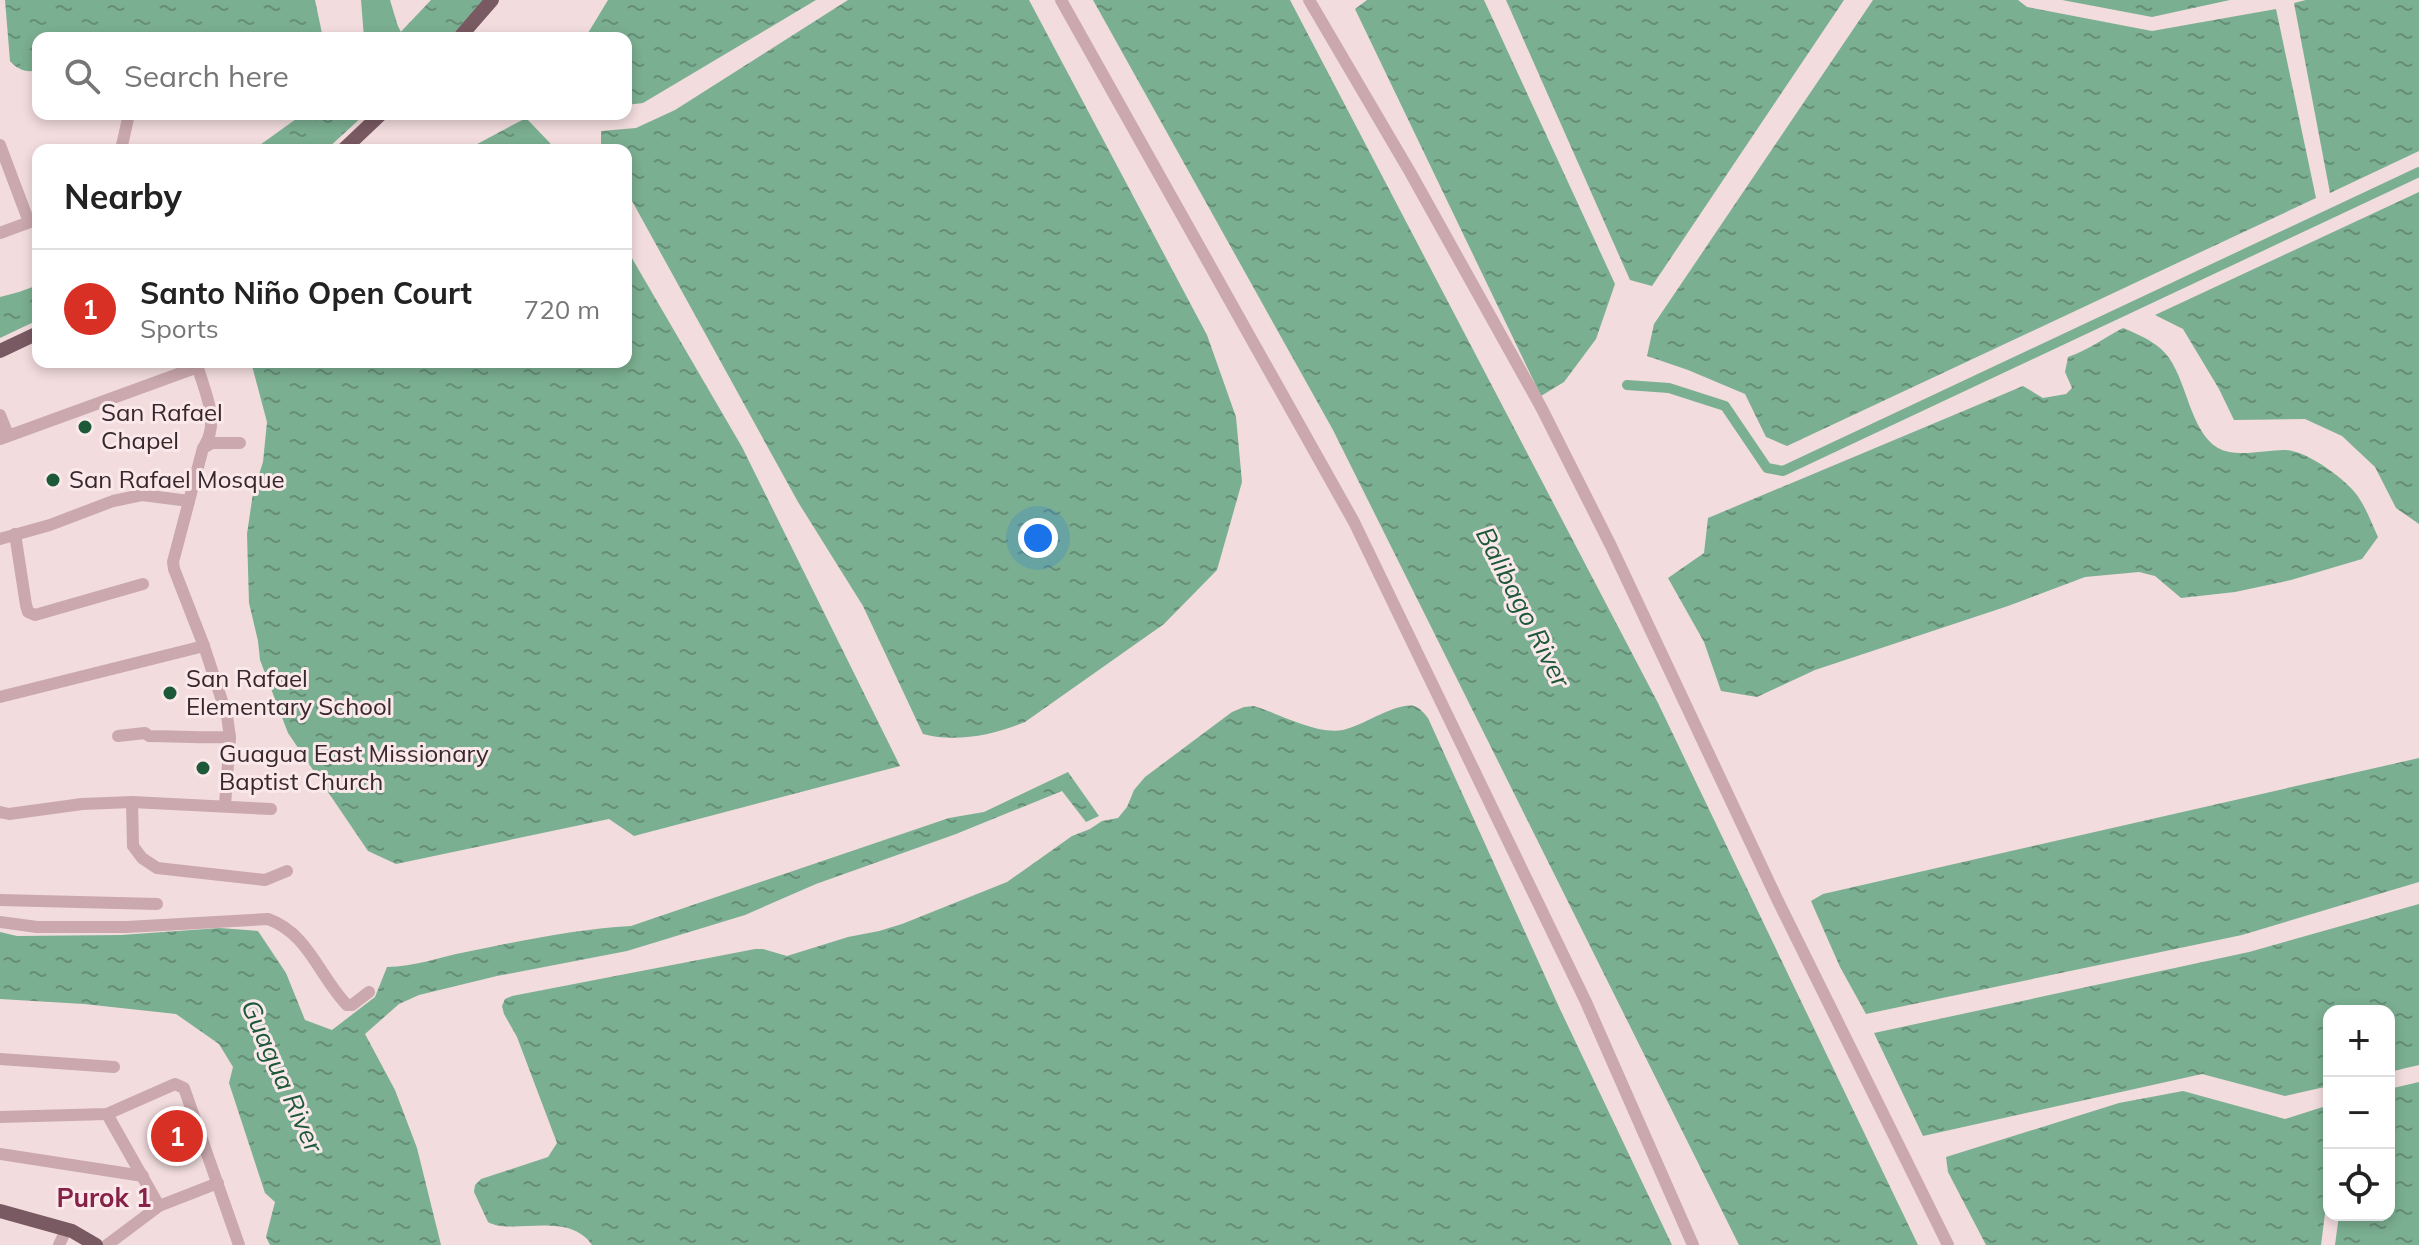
<!DOCTYPE html>
<html lang="en">
<head>
<meta charset="utf-8">
<style>
  :root { --surface:#fff; --page:#f6f6f6; --text:#222; --muted:#767676; --line:#e0e0e0; --accent:#d93025 }
  body { margin:0; font-family:Mulish,sans-serif; background:var(--page); color:var(--text) }
  .controls { position:absolute; right:24px; bottom:24px; display:grid; overflow:hidden; border-radius:16px; box-shadow:0 4px 12px #0003 }
  .controls button { width:72px; height:72px; display:grid; place-items:center; padding:0; border:0; border-bottom:2px solid var(--line); background:var(--surface); color:var(--text); font:40px sans-serif }
  .you { position:absolute; left:1038px; top:538px; width:28px; height:28px; margin:-20px; border:6px solid #fff; border-radius:50%; background:#1a73e8; box-shadow:0 0 0 12px #1a73e833 }
  .badge { display:grid; place-items:center; width:52px; height:52px; border-radius:50%; background:var(--accent); color:#fff; font-size:26px; font-weight:700 }
  .pin { position:absolute; translate:-50% -50%; border:4px solid #fff; box-shadow:0 2px 8px #0006 }
  .list { margin:0; padding:0; list-style:none }
  h2 { display:flex; justify-content:space-between; align-items:center; height:104px; margin:0; padding:0 32px; font-size:34px }
  h2 small { font-size:26px; font-weight:400; color:var(--muted) }
  .list li { display:grid; grid-template-columns:52px 1fr auto; gap:24px; align-items:center; box-sizing:border-box; height:120px; padding:0 32px; border-top:2px solid var(--line) }
  .list b { display:block; font-size:30px; white-space:nowrap }
  .list p { margin:0; font-size:26px; white-space:nowrap; color:var(--muted) }
  .list em { font-size:26px; font-style:normal; color:var(--muted) }
  .icon { flex:none; width:44px; height:44px; fill:none; stroke:currentColor; stroke-width:2; stroke-linecap:round; stroke-linejoin:round }
  .map { position:relative; flex:none; width:2419px; height:1245px; overflow:hidden }
  .search { position:absolute; background:var(--surface); box-shadow:0 4px 12px #0003; left:32px; top:32px; width:600px; height:88px; display:flex; align-items:center; gap:20px; box-sizing:border-box; padding:0 28px; border-radius:16px; color:var(--muted); font-size:30px }
  .panel { position:absolute; background:var(--surface); box-shadow:0 4px 12px #0003; left:32px; top:144px; width:600px; height:224px; border-radius:16px }
  .map>svg:first-child { display:block }
  .garden { fill:#c1b69c }
  .water { fill:url(#water-ripples) }
  .lines { fill:none; stroke-linecap:round; stroke-linejoin:round }
  .canal { stroke:#7baf91; stroke-width:10 }
  .river { stroke:#7baf91; stroke-width:18 }
  .minor { stroke:#caa8ad; stroke-width:12 }
  .major { stroke:#795962; stroke-width:14 }
  .poi-dot { fill:#1d5938; stroke:#fae8ea; stroke-width:3 }
  .labels { text-anchor:middle; stroke-width:6; stroke-linejoin:round; paint-order:stroke }
  .poi-label { font-size:24px; fill:#37282d; stroke:#fae8ea; text-anchor:start }
  .water-label { font-size:26px; font-style:italic; fill:#1d5938; stroke:#fae8ea }
  .neighbourhood-label { font-size:26px; font-weight:bold; fill:#862148; stroke:#fae8ea }
</style>
</head>
<body>
<div class="map">
<svg width="2419" height="1245" viewBox="0 0 2419 1245">
  <defs>
    <pattern id="water-ripples" width="26" height="14" patternUnits="userSpaceOnUse" patternTransform="scale(2)"><rect width="26" height="14" fill="#7baf91"/><path d="M2 4q2-2 4 0t4 0M15 11q2-2 4 0t4 0" fill="none" stroke="#668e77"/></pattern>
  </defs>
  <rect width="100%" height="100%" fill="#f2dcde"/>
  <!-- garden -->
  <polygon class="garden" points="188,1124 193,1137 167,1148 161,1135"/>
  <!-- water -->
  <g class="water">
    <path d="M5 0H315L323 38H279L268 32 222 38H38V70C27 73 18 70 10 61Z"/>
    <polygon points="361,0 390,0 399,30 384,38 364,38"/>
    <polygon points="431,0 486,0 449,38 395,38"/>
    <polygon points="608,0 816,0 643,103 626,105 626,38 585,38"/>
    <path d="M848 0H1029L1207 335 1236 417 1242 482 1217 570 1164 624 1025 722C994 735 956 743 923 734L863 606 798 502 626 190V150H604L601 144V131L636 128 675 110Z"/>
    <polygon points="1093,0 1290,0 1658,703 1918,1245 1739,1245 1333,430"/>
    <polygon points="1367,0 1484,0 1615,284 1596,339 1564,382 1541,396 1355,9"/>
    <polygon points="1506,0 1844,0 1652,286 1630,280"/>
    <polygon points="1873,0 2018,0 2027,7 2152,31 2276,9 2316,198 1787,446 1766,437 1745,394 1688,370 1647,356 1654,324"/>
    <polygon points="2062,0 2230,0 2152,17"/>
    <polygon points="2306,0 2419,0 2419,151 2330,193 2294,3"/>
    <polygon points="303,114 365,114 326,150 253,150"/>
    <polygon points="526,118 550,143 553,150 466,150"/>
    <polygon points="2419,192 2419,524 2396,508 2375,467 2342,436 2305,419 2234,420 2219,389 2183,329 2155,315"/>
    <polygon points="626,248 742,447 900,766 634,836 609,819 396,864 368,851 288,733 260,660 258,641 249,603 247,534 253,493 263,462 267,422 251,362 626,362"/>
    <polygon points="38,285 38,320 0,338 0,297 19,292"/>
    <path d="M2123 328C2137 334 2155 341 2165 353 2187 377 2189 431 2218 448 2236 458 2265 450 2284 450 2305 449 2349 481 2359 498 2367 510 2372 524 2378 537L2362 559 2291 580 2235 592 2181 598 2155 576 2139 572 2085 577 2008 606 1815 670 1757 697 1721 691 1704 642 1668 578 1704 553 1708 518 2023 386 2043 398 2066 394 2072 388 2065 372 2068 357C2088 350 2104 338 2123 328Z"/>
    <path d="M1254 706C1280 714 1316 735 1343 730 1363 726 1396 702 1414 706 1420 708 1424 713 1428 718L1559 1007 1672 1245H592C568 1210 512 1236 488 1222L474 1192 475 1185 481 1179 548 1157 557 1143 517 1037 504 1014 502 1006 505 999 512 996 755 949H763L787 956 848 937 879 931 902 924 1007 882 1072 836 1090 829 1102 821 1118 818 1127 807 1134 790 1145 777 1232 712 1244 707Z"/>
    <polygon points="2419,758 2419,882 2242,935 1866,1014 1840,967 1811,901 1823,894"/>
    <path d="M1068 772 1099 816 1086 822 1062 791 956 834 816 884 745 915 627 951 497 976 419 995 399 1004 365 1034 395 1090 417 1148 441 1245H270L266 1237 275 1202 265 1193 229 1083 233 1067 219 1044 176 1014 84 1004 0 999V932L17 936 121 935 220 928 258 931 286 973 305 1020 332 1030 375 997 387 967C414 967 439 957 466 952 520 941 576 929 631 926L949 818 984 812Z"/>
    <polygon points="2419,904 2419,1065 2389,1072 2389,1011 2329,1011 2329,1086 2285,1096 2202,1074 1923,1136 1874,1033 2249,952"/>
    <polygon points="2419,1082 2419,1245 2335,1245 2339,1215 2389,1215 2389,1089"/>
    <polygon points="2183,1091 2285,1119 2329,1105 2329,1182 2321,1245 1986,1245 1948,1172 1946,1157 2119,1103"/>
  </g>
  <g class="lines">
    <!-- canal -->
    <polyline class="canal" points="1627,385 1669,388 1725,406 1767,468 1783,471 2419,172"/>
    <!-- river -->
    <polyline class="river" points="374,0 394,38"/>
    <!-- minor -->
    <g class="minor">
      <polyline points="1061,0 1354,522 1586,1002 1693,1245"/>
      <polyline points="1309,0 1410,172 1541,407 1611,546 1778,901 1948,1245"/>
      <polyline points="0,145 29,222"/>
      <polyline points="121,150 129,114"/>
      <polyline points="0,233 38,219"/>
      <polyline points="0,415 8,435"/>
      <path d="M0 439 195 368 199 371C206 395 219 421 205 445"/>
      <polyline points="15,534 26,605 28,612 35,615 143,584"/>
      <polyline points="0,539 50,525 113,501 142,495 189,501"/>
      <polyline points="0,697 204,646"/>
      <path d="M118 736 145 733 149 736C176 736 203 738 230 737"/>
      <polyline points="132,802 133,846 142,858 157,868 265,880 287,871"/>
      <polyline points="225,805 230,737 227,716 204,646 174,569 173,562 203,448 212,443 240,443"/>
      <polyline points="0,812 9,814 82,804 132,802 271,809"/>
      <polyline points="0,900 157,904"/>
      <path d="M0 922 37 927H127L268 919C308 933 319 976 347 1005H352L369 992"/>
      <polyline points="0,1059 114,1067"/>
      <polyline points="107,1114 159,1206"/>
      <polyline points="0,1117 107,1114 175,1084 184,1088 239,1245"/>
      <polyline points="0,1154 143,1176"/>
      <polyline points="59,1245 66,1230"/>
      <polyline points="107,1245 159,1206 218,1183"/>
    </g>
    <!-- major -->
    <g class="major">
      <polyline points="459,38 492,0"/>
      <polyline points="343,150 381,114"/>
      <polyline points="0,351 38,333"/>
      <polyline points="0,1211 72,1231 96,1245"/>
    </g>
  </g>
  <!-- markers -->
  <g class="poi-dot">
    <circle cx="85" cy="427" r="8"/>
    <circle cx="53" cy="480" r="8"/>
    <circle cx="170" cy="693" r="8"/>
    <circle cx="203" cy="768" r="8"/>
  </g>
  <g class="labels">
    <!-- poi labels -->
    <g class="poi-label">
      <text x="101" y="421">San Rafael<tspan x="101" dy="28">Chapel</tspan></text>
      <text x="69" y="488">San Rafael Mosque</text>
      <text x="186" y="687">San Rafael<tspan x="186" dy="28">Elementary School</tspan></text>
      <text x="219" y="762">Guagua East Missionary<tspan x="219" dy="28">Baptist Church</tspan></text>
    </g>
    <!-- water labels -->
    <g class="water-label">
      <text transform="translate(1523 607) rotate(63)" y="9">Balibago River</text>
      <text transform="translate(282 1076) rotate(66)" y="9">Guagua River</text>
    </g>
    <!-- neighbourhood labels -->
    <g class="neighbourhood-label">
      <text x="104" y="1207">Purok 1</text>
    </g>
  </g>
</svg>
<div class="controls">
<button>+</button>
<button>−</button>
<button><svg class="icon" aria-label="locate" viewBox="0 0 24 24"><circle cx="12" cy="12" r="6"/><path d="M12 2v4M12 18v4M2 12h4M18 12h4"/></svg></button>
</div>
<div class="you"></div>
<div class="pin badge" style="left:177px;top:1136px">1</div>
<div class="search"><svg class="icon" aria-label="search" viewBox="0 0 24 24"><circle cx="10" cy="10" r="6"/><path d="M15 15l6 6"/></svg>Search here</div>
<section class="panel">
<h2>Nearby<small></small></h2>
<ul class="list">
<li><span class="badge">1</span><div><b>Santo Niño Open Court</b><p>Sports</p></div><em>720 m</em></li>
</ul>
</section>
</div>
</body>
</html>
